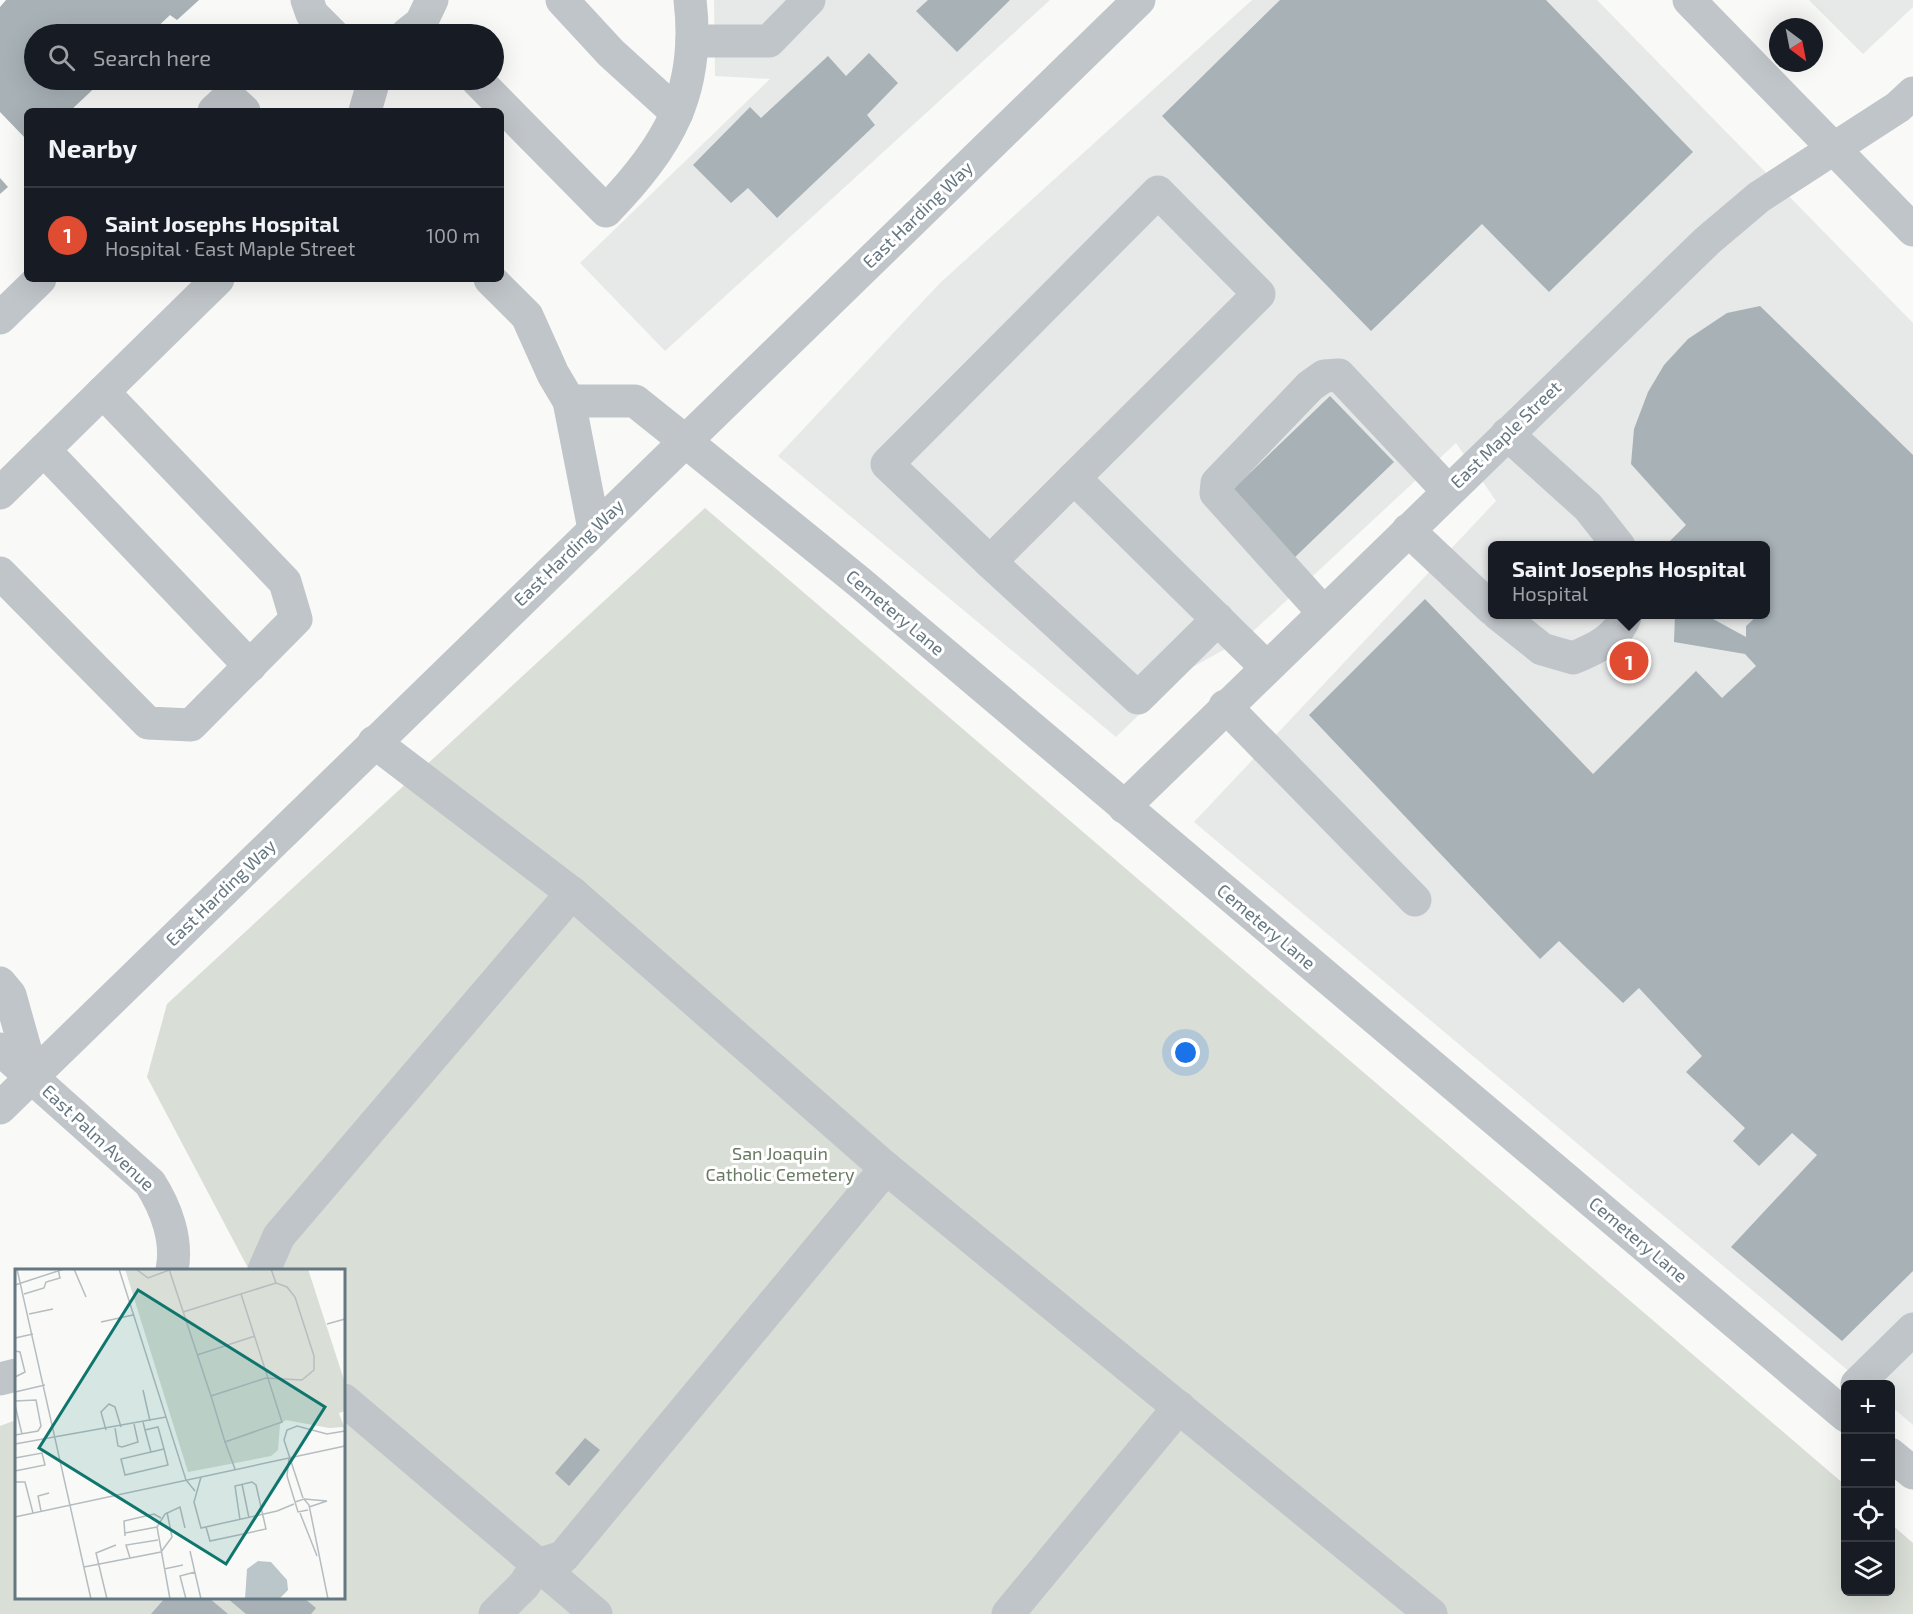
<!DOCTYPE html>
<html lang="en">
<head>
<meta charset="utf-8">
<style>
  :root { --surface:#171b24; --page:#20242c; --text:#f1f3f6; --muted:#9ea1a6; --line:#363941; --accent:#df4c31 }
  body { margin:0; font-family:"Exo 2",sans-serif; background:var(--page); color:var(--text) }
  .controls { position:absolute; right:18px; bottom:18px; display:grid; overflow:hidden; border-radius:9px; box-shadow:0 6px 24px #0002 }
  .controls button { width:54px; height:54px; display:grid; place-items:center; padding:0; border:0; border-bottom:2px solid var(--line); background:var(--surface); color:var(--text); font:30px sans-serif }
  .compass { position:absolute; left:1769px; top:18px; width:54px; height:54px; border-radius:50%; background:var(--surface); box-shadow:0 6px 24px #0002; rotate:148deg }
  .you { position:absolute; left:1186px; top:1053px; width:21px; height:21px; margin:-15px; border:4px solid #fff; border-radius:50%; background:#1a73e8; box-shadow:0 0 0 9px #1a73e833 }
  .badge { display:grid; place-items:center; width:39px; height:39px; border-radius:50%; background:var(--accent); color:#fff; font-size:20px; font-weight:700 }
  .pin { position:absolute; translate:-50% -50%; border:3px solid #fff; box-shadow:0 2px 6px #0006 }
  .popup { position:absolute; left:1488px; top:541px; width:282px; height:78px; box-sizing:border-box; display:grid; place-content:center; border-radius:9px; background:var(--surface); filter:drop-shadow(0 2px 4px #0005); font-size:20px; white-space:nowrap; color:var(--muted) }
  .popup b { font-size:22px; color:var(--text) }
  .popup::after { content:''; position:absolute; left:50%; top:100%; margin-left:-12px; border:12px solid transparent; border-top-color:var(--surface) }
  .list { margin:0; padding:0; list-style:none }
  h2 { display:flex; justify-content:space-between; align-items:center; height:78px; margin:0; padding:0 24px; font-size:26px }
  h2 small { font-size:20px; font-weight:400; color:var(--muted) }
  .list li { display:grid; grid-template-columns:39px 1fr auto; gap:18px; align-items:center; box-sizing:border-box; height:96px; padding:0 24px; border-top:2px solid var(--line) }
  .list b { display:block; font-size:22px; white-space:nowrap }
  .list p { margin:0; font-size:20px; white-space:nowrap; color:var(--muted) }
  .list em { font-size:20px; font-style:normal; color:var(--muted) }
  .icon { flex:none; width:33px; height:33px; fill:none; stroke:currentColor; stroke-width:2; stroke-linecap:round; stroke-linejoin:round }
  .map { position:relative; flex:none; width:1913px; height:1614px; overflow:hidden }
  .search { position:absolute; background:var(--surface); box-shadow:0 6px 24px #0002; left:24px; top:24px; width:480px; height:66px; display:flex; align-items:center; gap:15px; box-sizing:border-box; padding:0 21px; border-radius:33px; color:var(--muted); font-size:22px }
  .panel { position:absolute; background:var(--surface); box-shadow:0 6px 24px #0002; left:24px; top:108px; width:480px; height:174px; border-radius:9px }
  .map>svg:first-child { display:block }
  .built { fill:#e7e9e8; fill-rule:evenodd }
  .green { fill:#d9ded6 }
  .building { fill:#a7b1b6 }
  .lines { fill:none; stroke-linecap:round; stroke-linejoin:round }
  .minor { stroke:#c0c5c9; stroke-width:33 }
  .labels { text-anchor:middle; stroke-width:6; stroke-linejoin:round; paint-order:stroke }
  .street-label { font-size:18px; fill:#657781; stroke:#fff }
  .park-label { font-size:18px; fill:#697964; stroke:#fff }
  .inset-road { fill:none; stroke:#b5bdc1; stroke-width:1.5 }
  .view { fill:#0f766e; fill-opacity:0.15; stroke:#0f766e; stroke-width:3 }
  .inset-edge { fill:none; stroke:#657781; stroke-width:3 }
</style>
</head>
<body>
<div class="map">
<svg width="1913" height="1614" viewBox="0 0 1913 1614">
  <rect width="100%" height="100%" fill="#f9f9f7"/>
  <!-- built -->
  <g class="built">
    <polygon points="714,0 1050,0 665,351 580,263 770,79 715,76"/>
    <path d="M1252 0H1597L1913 323V1425L1891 1406 1890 1384H1864L1194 822 1496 501 1456 443 1247 637 1182 673 1116 737 778 456 940 283ZM1492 546H1766V614H1492Z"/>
    <polygon points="1809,0 1913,0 1913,7 1863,54"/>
  </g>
  <!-- green -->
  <polygon class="green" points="705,508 1845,1485 1846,1592 1890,1592 1891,1524 1913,1543 1913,1614 0,1614 0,1426 16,1420 16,1598 344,1598 344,1270 249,1270 147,1077 167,1004"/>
  <!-- building -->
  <g class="building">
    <polygon points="6,0 199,0 177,20 170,15 150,34 34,34 34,80 103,80 70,111 27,111 27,140 0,112 0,7"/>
    <polygon points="928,0 1010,0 957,52 916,11"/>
    <polygon points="1280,0 1546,0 1693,152 1549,292 1482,224 1371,331 1162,116"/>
    <polygon points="869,53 898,83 867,115 875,125 777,218 748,188 731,203 693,165 750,107 761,118 828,56 846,76"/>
    <polygon points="0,178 8,187 0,194"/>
    <polygon points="1760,306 1913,455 1913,1271 1842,1341 1731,1247 1817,1155 1792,1133 1759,1166 1733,1141 1745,1128 1686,1072 1702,1056 1639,988 1623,1003 1559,941 1540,959 1309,715 1425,599 1593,774 1696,671 1722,698 1756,666 1745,654 1674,642 1675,614 1704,614 1746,637 1746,626 1756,617 1754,614 1766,614 1766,546 1673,546 1669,542 1686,525 1631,464 1634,429 1648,392 1664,365 1688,339 1727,313"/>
    <polygon points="1330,396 1394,462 1293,559 1229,493"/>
    <polygon points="585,1438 600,1450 569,1486 555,1473"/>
    <polygon points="165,1598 209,1598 228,1614 151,1614"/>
    <polygon points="227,1598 304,1598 316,1608 311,1614 246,1614"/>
  </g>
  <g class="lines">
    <!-- minor -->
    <g class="minor">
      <polyline points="307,0 312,14 332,34"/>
      <polyline points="562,0 611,53 677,113"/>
      <polyline points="1689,0 1913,230"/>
      <polyline points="407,34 421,23 432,0"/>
      <polyline points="692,41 769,41 809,0"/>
      <path d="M477 80 606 211C668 147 701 92 690 0"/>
      <polyline points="214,111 229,97 244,111"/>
      <polyline points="365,111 374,80"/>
      <polyline points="490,279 527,316 553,374 569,401 594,529"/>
      <polyline points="0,318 40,279"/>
      <polyline points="569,401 635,401 685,441 858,581 1846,1416"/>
      <polyline points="1507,434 1588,507 1619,546"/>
      <polyline points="44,450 250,666"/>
      <polyline points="0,493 218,279"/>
      <polyline points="1408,530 1492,609"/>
      <polyline points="990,562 887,464 1158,192 1259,294 1074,478"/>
      <polyline points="0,573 148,723 191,725 296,619 285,582 103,392"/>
      <polyline points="1323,612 1216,493 1217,483 1310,386 1324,376 1339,375 1448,491"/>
      <path d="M1498 614 1542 649 1573 658C1595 649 1618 639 1626 614"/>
      <polyline points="1218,619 1138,698 990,562 1074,478 1266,667"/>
      <polyline points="1225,706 1415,900"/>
      <polyline points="1124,807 1707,241 1759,197 1898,107 1913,93"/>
      <polyline points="572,893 888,1170"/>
      <polyline points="0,983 10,995 33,1077"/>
      <path d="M0 1049 150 1183C166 1208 178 1240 172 1270"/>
      <polyline points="0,1108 1139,0"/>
      <polyline points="264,1270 279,1236 572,893 374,742"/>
      <polyline points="0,1379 16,1375"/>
      <polyline points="1857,1384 1913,1329"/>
      <polyline points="344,1400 596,1614"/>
      <polyline points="1890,1454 1913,1473"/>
      <polyline points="495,1614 524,1585 537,1565 563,1557 886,1168 1431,1614"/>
      <polyline points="1008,1614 1179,1407"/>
    </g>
  </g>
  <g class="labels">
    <!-- street labels -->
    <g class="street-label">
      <text transform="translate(918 215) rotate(-44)" y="6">East Harding Way</text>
      <text transform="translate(1506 435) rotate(-44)" y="6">East Maple Street</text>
      <text transform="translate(569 553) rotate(-44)" y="6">East Harding Way</text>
      <text transform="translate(895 613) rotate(40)" y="6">Cemetery Lane</text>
      <text transform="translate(221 893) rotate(-44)" y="6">East Harding Way</text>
      <text transform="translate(1266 927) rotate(40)" y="6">Cemetery Lane</text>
      <text transform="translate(98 1138) rotate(43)" y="6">East Palm Avenue</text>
      <text transform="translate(1638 1240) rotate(40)" y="6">Cemetery Lane</text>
    </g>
    <!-- park labels -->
    <g class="park-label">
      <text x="780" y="1160">San Joaquin<tspan x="780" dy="21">Catholic Cemetery</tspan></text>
    </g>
  </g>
  <!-- overview -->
  <g transform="translate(15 1269)">
    <rect width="330" height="330" fill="#f9f9f7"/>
    <path d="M110 0H293L330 114V142L324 144 329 158 314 159 271 151 265 155 263 181 256 187 173 203Z" fill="#d9ded6"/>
    <path d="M243 292 256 293 272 311 273 321 264 330H230L232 300Z" fill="#bac6ca"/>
    <path class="inset-road" d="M2 0 76 330M59 0 71 28M104 0 171 211 180 222M121 0 133 9 157 0M154 0 196 127 251 109 287 111 299 101V87L280 28 272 18 261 14 256 0M0 16 49 0M9 25 29 19 31 13 45 9 43 0M168 43 261 14M14 45 38 40M86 53 118 46M312 55 330 50M0 69 18 65M0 82 5 83 10 103 0 108M182 86 240 67M128 121 135 152M0 123 30 116M196 127 210 173M0 132 21 131 26 157 23 162 0 166M0 136 7 165M128 153 130 161 136 183 149 180 143 158 130 161M100 159 103 177 107 178 123 173 119 155M91 161 86 143 94 135 100 138 106 158M0 175 151 148M136 183 106 190 110 206 153 196 149 180M0 189 27 184 30 196 0 202M274 189 272 207 280 233M220 200 210 173 267 153 226 25M186 208 179 233 186 259 262 242 279 235M1 213H10L18 244M227 215 234 249M288 229 269 171 272 161 282 157 312 165 330 162M289 230 312 232M294 238 312 232M293 241 283 243 280 233 289 230 294 236 313 330M26 242 23 227 34 224M285 244 302 287M0 248 330 177M191 258 195 272 251 260 241 216 237 213 220 217 225 251M110 264 142 258M110 267 109 252 139 245 146 249M175 282 186 330M115 289 111 276 143 271M69 298 146 283 157 268 152 243M149 300 168 296M92 330 81 284 101 276M155 330 142 258 150 245 165 238 170 259M171 330 165 307 180 303"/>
    <path class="view" d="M123 21 310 138 211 295 24 179Z"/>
    <rect width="330" height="330" class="inset-edge"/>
  </g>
</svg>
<div class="controls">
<button>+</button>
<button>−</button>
<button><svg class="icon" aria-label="locate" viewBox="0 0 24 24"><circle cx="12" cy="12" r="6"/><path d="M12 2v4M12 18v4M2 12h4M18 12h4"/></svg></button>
<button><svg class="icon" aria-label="layers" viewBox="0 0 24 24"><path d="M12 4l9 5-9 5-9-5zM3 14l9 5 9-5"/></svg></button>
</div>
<svg class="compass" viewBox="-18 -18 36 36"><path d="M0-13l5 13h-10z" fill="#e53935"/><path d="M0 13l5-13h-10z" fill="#9ea1a6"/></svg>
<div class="you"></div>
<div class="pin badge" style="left:1629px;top:661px">1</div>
<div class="popup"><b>Saint Josephs Hospital</b>Hospital</div>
<div class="search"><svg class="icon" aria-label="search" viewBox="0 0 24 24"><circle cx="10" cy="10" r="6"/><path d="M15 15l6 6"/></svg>Search here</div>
<section class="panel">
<h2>Nearby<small></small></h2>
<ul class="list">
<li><span class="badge">1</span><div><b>Saint Josephs Hospital</b><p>Hospital · East Maple Street</p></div><em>100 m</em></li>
</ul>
</section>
</div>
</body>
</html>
